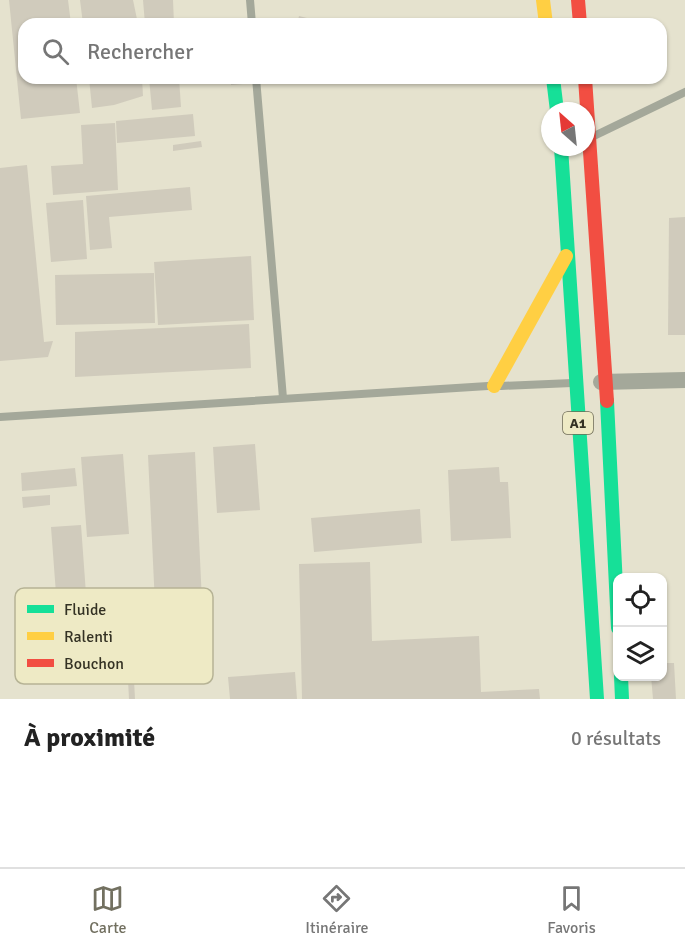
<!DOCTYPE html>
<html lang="fr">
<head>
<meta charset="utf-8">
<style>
  :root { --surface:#fff; --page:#f2f2f2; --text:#222; --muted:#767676; --line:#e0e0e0; --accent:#727060 }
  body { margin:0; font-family:Signika,sans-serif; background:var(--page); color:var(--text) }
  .controls { position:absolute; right:18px; bottom:18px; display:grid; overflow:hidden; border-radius:12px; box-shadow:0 2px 4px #0004 }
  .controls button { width:54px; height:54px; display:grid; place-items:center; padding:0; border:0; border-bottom:2px solid var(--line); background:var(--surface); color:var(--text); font:30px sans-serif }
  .compass { position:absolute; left:541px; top:102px; width:54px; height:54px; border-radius:50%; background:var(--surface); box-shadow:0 2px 4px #0004; rotate:333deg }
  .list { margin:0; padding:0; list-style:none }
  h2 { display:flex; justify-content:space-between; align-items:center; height:78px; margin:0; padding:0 24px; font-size:26px }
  h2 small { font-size:20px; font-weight:400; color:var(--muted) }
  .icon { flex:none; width:33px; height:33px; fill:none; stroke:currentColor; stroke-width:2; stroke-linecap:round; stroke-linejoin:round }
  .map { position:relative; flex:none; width:685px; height:699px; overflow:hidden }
  .search { position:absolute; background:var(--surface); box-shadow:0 2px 4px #0004; left:18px; right:18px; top:18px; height:66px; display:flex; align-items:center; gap:15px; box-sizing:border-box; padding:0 21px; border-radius:18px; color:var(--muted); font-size:22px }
  .sheet { height:168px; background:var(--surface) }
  nav { display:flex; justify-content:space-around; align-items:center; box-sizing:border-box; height:84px; border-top:2px solid var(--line); background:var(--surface); font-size:16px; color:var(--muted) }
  nav a { display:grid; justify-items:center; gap:3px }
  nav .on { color:var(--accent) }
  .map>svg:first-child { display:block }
  .building { fill:#d0cbbc }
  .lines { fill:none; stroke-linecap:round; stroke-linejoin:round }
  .lane { stroke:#a4a89a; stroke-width:8 }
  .street { stroke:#a4a89a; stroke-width:16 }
  .fast { stroke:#16e098; stroke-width:14 }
  .slow { stroke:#ffcf43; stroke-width:14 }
  .jam { stroke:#f24e42; stroke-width:14 }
  .labels { text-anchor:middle; stroke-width:4.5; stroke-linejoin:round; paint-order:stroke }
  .shield { fill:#eeeac5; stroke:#6c6954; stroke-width:1.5 }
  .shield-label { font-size:14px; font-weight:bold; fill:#343224 }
  .key { fill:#eeeac5; stroke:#b6b395; stroke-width:1.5 }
  .key-label { font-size:16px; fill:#343224 }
</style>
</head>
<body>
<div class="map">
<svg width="685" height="699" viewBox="0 0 685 699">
  <rect width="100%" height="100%" fill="#e5e2ce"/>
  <!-- building -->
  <g class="building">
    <polygon points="9,0 68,0 71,24 24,24 24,78 76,78 80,113 21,119"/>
    <polygon points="80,0 133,0 138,24 83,24"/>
    <polygon points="143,0 173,0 174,24 145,24"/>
    <polygon points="299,16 327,23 327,24 297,24"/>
    <polygon points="89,78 142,78 143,96 114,105 92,108"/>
    <polygon points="149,78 179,78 181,107 152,110"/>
    <polygon points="231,78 243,78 243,84 231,85"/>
    <polygon points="193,114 195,136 117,143 116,121"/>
    <polygon points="115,123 118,190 53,195 51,166 83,164 81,125"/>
    <polygon points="201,141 202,147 173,151 173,145"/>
    <polygon points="27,165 44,342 53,341 48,357 0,361 0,168"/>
    <polygon points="190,187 192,210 109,217 112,248 90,250 86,196"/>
    <polygon points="83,200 87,259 51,262 46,203"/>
    <polygon points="685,217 685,335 668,335 669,218"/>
    <polygon points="251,256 254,320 158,325 154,262"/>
    <polygon points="154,273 155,323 56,325 55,275"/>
    <polygon points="249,324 251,368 75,377 75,332"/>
    <polygon points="255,444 260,510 217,513 213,447"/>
    <polygon points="195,452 205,666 158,669 148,455"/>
    <polygon points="123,454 129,534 87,537 81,457"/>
    <polygon points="499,467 500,482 508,482 511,538 451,541 448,470"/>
    <polygon points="75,468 77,486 22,491 21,473"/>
    <polygon points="50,495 50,505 23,508 22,497"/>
    <polygon points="420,509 422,543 314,552 311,518"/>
    <polygon points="81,525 90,649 35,653 32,609 57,607 51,527"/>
    <polygon points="370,562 372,641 479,636 481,692 539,689 540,699 302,699 299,564"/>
    <polygon points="662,663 674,663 676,699 653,699 651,676 662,676"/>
    <polygon points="295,672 297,699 230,699 228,677"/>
    <polygon points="128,680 134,680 135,699 129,699"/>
  </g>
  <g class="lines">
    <!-- lane -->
    <g class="lane">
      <polyline points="250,0 252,24"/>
      <polyline points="256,78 283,398"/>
      <polyline points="594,136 685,92"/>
      <polyline points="501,386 572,383"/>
      <polyline points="0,417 488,386"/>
    </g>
    <!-- street -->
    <polyline class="street" points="601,382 685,380"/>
    <!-- fast -->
    <g class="fast">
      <polyline points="553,78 557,111"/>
      <polyline points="561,147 597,699"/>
      <polyline points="607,401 618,628"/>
      <polyline points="621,676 622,699"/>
    </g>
    <!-- slow -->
    <g class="slow">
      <polyline points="543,0 546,24"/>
      <polyline points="494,386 566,256"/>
    </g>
    <!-- jam -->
    <g class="jam">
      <polyline points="578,0 580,24"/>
      <polyline points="585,78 607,401"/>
    </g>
  </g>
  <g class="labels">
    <!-- shield labels -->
    <rect class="shield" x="563" y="412" width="30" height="22" rx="4.5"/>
    <g class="shield-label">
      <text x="578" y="428">A1</text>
    </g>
  </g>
  <!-- legend -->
  <rect x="15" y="588" width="198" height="96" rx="9" class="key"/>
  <rect x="27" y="605" width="27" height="8" fill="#16e098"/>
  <rect x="27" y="632" width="27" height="8" fill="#ffcf43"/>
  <rect x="27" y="659" width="27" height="8" fill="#f24e42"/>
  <g class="key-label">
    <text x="64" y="615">Fluide</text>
    <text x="64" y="642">Ralenti</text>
    <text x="64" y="669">Bouchon</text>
  </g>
</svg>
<div class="controls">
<button><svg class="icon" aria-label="locate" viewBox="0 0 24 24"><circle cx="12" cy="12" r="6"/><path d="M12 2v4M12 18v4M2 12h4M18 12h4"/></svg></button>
<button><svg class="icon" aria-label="layers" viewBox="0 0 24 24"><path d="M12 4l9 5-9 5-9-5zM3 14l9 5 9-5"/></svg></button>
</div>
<svg class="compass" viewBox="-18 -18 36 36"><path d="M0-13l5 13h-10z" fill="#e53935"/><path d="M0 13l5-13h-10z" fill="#767676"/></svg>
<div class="search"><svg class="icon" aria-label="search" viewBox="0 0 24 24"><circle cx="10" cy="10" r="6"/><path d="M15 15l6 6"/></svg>Rechercher</div>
</div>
<section class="sheet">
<h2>À proximité<small>0 résultats</small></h2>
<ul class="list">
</ul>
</section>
<nav>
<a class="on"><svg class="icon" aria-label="map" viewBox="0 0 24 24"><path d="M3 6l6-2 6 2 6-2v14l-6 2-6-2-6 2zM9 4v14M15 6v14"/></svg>Carte</a>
<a><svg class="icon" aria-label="directions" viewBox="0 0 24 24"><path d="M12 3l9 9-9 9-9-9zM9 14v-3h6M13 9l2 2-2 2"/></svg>Itinéraire</a>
<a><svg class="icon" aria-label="saved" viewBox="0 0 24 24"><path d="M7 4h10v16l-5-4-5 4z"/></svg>Favoris</a>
</nav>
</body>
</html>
